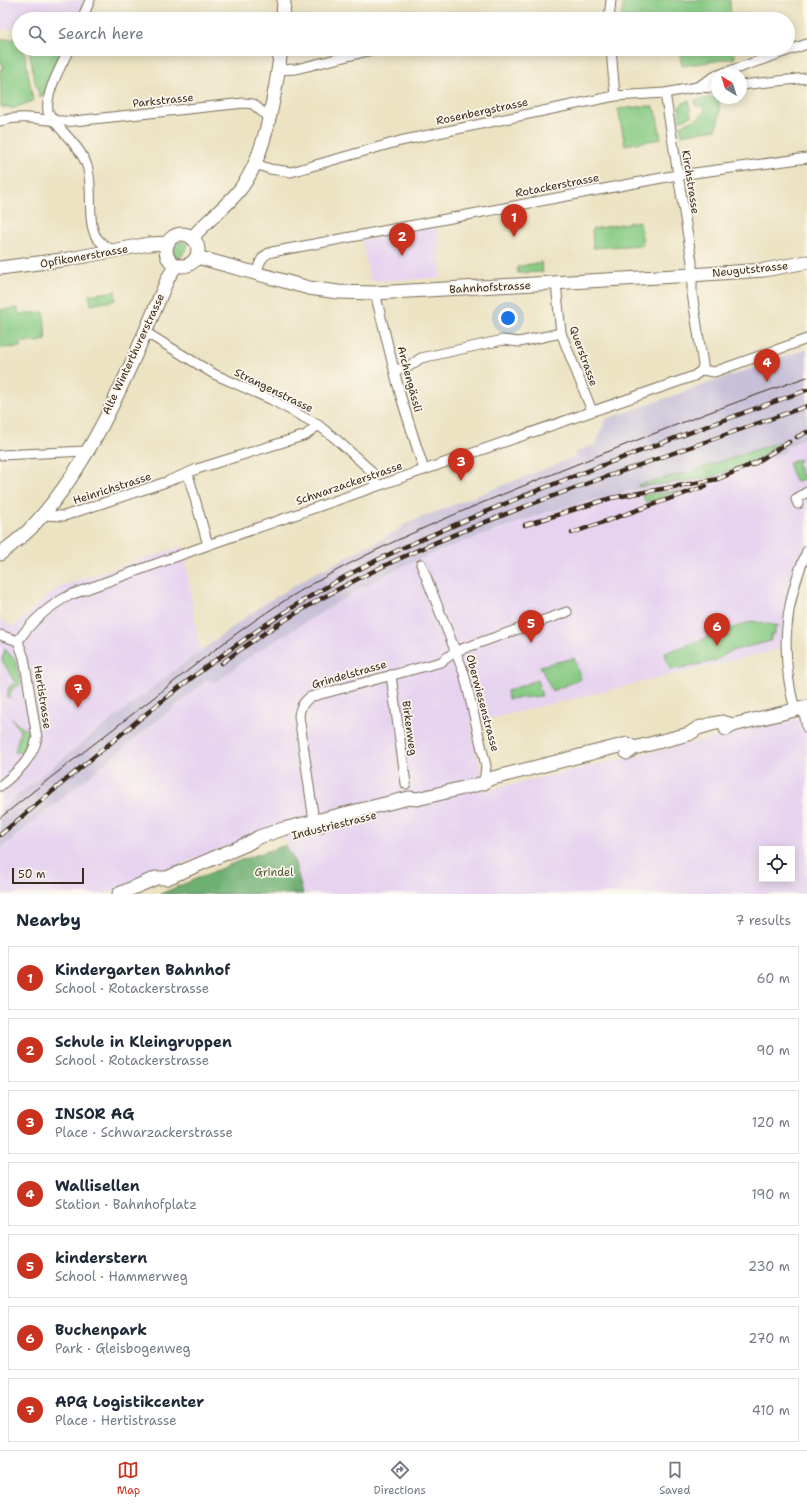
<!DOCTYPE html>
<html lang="en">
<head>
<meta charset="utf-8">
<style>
  :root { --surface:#fff; --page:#f2f2f3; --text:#1f2937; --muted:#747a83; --line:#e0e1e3; --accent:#c8321e }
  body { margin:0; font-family:"Shantell Sans",sans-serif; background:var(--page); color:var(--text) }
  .controls { position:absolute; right:12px; bottom:12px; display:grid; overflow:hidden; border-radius:0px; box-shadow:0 2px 10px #0003 }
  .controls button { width:36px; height:36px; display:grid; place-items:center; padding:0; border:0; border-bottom:1px solid var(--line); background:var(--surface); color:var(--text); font:20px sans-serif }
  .compass { position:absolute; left:711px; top:68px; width:36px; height:36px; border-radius:50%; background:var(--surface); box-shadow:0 2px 10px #0003; rotate:322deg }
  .scale { position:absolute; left:12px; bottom:10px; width:72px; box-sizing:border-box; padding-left:4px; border:2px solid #3b2a1e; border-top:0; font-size:11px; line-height:14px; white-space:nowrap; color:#3b2a1e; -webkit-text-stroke:3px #fbf7ec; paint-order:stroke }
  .you { position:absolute; left:508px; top:318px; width:14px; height:14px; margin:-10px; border:3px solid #fff; border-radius:50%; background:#1a73e8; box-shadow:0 0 0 6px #1a73e833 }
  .badge { display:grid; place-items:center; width:26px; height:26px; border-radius:50%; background:var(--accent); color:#fff; font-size:13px; font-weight:700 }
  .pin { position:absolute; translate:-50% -33px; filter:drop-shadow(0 1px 2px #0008) }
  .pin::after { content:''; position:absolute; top:21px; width:14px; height:12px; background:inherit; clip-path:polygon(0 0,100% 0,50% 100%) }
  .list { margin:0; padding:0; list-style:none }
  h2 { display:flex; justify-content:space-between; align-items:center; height:52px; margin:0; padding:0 16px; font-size:17px }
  h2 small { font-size:13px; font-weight:400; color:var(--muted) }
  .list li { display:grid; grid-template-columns:26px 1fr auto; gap:12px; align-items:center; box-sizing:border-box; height:64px; margin:0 8px 8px; padding:0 8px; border:1px solid var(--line); border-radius:0px }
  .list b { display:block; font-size:15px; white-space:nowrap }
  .list p { margin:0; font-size:13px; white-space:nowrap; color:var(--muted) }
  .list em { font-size:13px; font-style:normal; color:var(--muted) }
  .icon { flex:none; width:22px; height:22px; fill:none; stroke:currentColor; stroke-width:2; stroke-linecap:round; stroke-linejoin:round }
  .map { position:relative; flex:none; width:807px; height:894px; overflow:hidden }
  .search { position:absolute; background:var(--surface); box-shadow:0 2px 10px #0003; left:12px; right:12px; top:12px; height:44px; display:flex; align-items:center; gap:10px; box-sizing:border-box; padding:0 14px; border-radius:22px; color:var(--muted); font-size:15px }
  .sheet { height:556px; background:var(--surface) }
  nav { display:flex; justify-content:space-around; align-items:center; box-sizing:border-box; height:56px; border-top:1px solid var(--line); background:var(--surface); font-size:11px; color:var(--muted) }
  nav a { display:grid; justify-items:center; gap:2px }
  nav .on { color:var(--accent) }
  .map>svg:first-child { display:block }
  .built { fill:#e6d3f0; fill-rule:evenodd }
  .industrial { fill:#c8c0d8 }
  .green { fill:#88cb84; stroke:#627a51 }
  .forest { fill:#6eaf72; stroke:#546c48 }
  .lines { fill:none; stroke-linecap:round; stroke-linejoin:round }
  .street-casing { stroke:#796b58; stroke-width:11 }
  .secondary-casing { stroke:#796b58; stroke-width:15 }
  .street { stroke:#fff; stroke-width:9 }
  .secondary { stroke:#fff; stroke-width:13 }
  .tram { stroke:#3b2a1e; stroke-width:1 }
  .rail-casing { stroke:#3b2a1e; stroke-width:4.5 }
  .rail { stroke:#fbf7ec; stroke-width:3; stroke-dasharray:9; stroke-linecap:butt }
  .labels { text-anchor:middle; stroke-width:3.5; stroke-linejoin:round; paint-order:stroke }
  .street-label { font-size:11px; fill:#3b2a1e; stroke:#fbf7ec }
  .park-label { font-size:11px; fill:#525a3d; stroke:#fbf7ec }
</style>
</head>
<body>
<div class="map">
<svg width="807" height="894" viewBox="0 0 807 894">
  <rect width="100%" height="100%" fill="#fbf7ec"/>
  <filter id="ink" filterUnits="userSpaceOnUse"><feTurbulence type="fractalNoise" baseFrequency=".025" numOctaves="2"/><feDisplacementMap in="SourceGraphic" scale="8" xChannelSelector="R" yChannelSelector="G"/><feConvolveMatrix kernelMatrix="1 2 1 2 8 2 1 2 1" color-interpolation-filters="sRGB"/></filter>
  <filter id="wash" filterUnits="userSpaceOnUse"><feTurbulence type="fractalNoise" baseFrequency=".012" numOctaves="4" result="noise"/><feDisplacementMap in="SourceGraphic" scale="16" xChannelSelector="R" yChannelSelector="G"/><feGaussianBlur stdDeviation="0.9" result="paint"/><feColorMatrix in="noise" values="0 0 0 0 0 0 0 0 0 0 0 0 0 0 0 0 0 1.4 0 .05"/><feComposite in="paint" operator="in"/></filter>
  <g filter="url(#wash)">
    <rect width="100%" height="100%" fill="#ece3c3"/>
    <!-- built -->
    <g class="built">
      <polygon points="0,0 84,0 77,19 19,19 19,28 0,30"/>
      <polygon points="437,226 441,278 370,281 362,240"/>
      <path d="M807 436V553L784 648 471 723 484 791 807 716V894H303L295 863 286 845 280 826 105 894H0V849L207 681 216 682 252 655 363 587 405 565 450 547 547 512 639 489 710 479 785 452 786 449ZM762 849H792V879H762Z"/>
      <polygon points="183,546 200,651 62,759 0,810 0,619 13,627 58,587"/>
    </g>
    <!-- industrial -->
    <polygon class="industrial" points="807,349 807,436 786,448 785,452 710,479 639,489 547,512 450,547 405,565 363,587 252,655 216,682 206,681 0,849 0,810 62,759 179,667 261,606 310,576 395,532 405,524 575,457 574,453 596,444 606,419"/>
    <!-- green -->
    <g class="green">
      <polygon points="624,0 730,0 731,19 675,19 674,17 621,19"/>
      <polygon points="0,39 19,39 19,49 24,49 33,101 11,109 11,107 1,107 0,69 3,69 0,58"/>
      <polygon points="29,49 64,49 44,94 40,97 35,82"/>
      <polygon points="679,49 734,49 735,58 682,66"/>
      <path d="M717 97 719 98 720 114 716 129 682 135 680 126C690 121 706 119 704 106H696L695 100Z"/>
      <polygon points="689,101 691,116 680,121 679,107 683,103"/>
      <polygon points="648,106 653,107 656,111 661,139 625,145 618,109"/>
      <polygon points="640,221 643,245 593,248 592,229"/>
      <polygon points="183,241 188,245 180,259 174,255 173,248 176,243"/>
      <polygon points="541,262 543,272 518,273 517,267"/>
      <polygon points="115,291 116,300 91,305 89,295"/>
      <polygon points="18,308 19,314 44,312 46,340 37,342 21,342 21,347 0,348 0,310"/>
      <polygon points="779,442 780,444 752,462 711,477 639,487 638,485 690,472"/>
      <polygon points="799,459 800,461 797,462 801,475 807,474 807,478 795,482 788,463"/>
      <polygon points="682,490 646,503 642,495"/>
      <polygon points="752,621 779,626 775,627 775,634 771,635 771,641 731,651 715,661 670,670 665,653"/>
      <polygon points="5,649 15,660 21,684 12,689 9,698 7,695 9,687 15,683 2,660"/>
      <polygon points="574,658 581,679 552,691 540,666"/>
      <polygon points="537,680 542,696 508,699 507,691"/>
      <polygon points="12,718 18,725 27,730 28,736 22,753 15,752 20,732"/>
    </g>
    <!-- forest -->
    <polygon class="forest" points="286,845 295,863 303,894 160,894 241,860"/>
  </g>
  <g filter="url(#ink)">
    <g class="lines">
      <!-- street casing -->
      <g class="street-casing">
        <g id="street">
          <polyline points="82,19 90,0"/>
          <polyline points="609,19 611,0"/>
          <path d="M69 49C61 67 45 92 48 112 59 131 80 145 87 166 94 186 86 224 97 238 101 244 108 247 114 251"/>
          <polyline points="611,49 615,96"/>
          <polyline points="278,70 296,69 376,49"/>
          <polyline points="721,74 807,44"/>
          <polyline points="741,85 807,78"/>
          <polyline points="697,87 717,75"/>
          <polyline points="665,93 692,262 692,293 703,365 702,370"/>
          <path d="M0 121C28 113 47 123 74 121L244 103 253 104 269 118"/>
          <polyline points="255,164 270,169 291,172 400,141 615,96 665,93 697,87 717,88"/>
          <path d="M256 275C259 264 261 255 272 252L672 176 807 158"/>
          <polyline points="556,283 561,333 592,411"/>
          <polyline points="377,293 377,301 400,394 424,470"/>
          <polyline points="145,332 214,374 272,400 318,425 336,439 368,468 373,474 377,486"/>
          <polyline points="395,370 408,367 421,358 503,340 519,342 561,333"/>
          <polyline points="702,370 714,372 807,339"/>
          <polyline points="1,455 86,451"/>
          <polyline points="188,474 208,545"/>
          <polyline points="798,504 796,499 807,492"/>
          <polyline points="42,515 64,516 166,482 197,469 306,435 318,425"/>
          <polyline points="421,564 464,673 486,766 484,783"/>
          <path d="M0 635 18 641 24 658 37 738C32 760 17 772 0 786"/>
          <path d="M18 641C31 622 49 606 70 595L208 545 694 376 702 370"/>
          <polyline points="391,675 406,784"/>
          <polyline points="803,708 807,728"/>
          <path d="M795 710C780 653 784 605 807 551"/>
          <path d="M320 828 314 821 299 716C300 707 303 703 310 697L441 662 456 651 567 612"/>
        </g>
      </g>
      <!-- secondary casing -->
      <g class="secondary-casing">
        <g id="secondary">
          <polyline points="283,19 284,0"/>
          <circle cx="182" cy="250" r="16"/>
          <path d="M192 238C207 220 227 207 241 188 266 156 276 90 281 49"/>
          <polyline points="197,257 309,288 338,292 374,293 676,276 764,270 807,262"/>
          <polyline points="0,268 69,259 149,244 168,243"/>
          <path d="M0 554C10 546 21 538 30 529 95 461 132 363 168 278L176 265"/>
          <polyline points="726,729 733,725 807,707"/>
          <polyline points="627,753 634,748 689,734 698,728 712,724 722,722 733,725"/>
          <polyline points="119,894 156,878 167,878 247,844 259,837 283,829 409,798 417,799 484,783 489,779 627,744 634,748"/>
        </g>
      </g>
      <!-- street -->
      <use href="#street" class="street"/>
      <!-- secondary -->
      <use href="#secondary" class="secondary"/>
      <!-- tram -->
      <path class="tram" d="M0 818C47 780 95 743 143 706 193 667 242 626 297 593 372 548 452 515 533 482 623 445 715 409 807 377"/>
      <!-- rail casing -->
      <g class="rail-casing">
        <g id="rail">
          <polyline points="797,437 807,432"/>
          <polyline points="752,465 789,442"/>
          <polyline points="525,525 611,498 718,479 757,462"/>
          <polyline points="572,533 706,486"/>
          <path d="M222 663C336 577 464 528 597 480 667 455 737 431 807 406"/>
          <path d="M0 835C101 752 199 663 311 596 374 558 442 530 509 502 608 462 707 426 807 390"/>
        </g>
      </g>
      <!-- rail -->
      <use href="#rail" class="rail"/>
    </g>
  </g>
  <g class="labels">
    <!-- street labels -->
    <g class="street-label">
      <text transform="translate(163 100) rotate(-6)" y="4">Parkstrasse</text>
      <text transform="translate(482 111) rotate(-12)" y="4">Rosenbergstrasse</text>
      <text transform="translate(691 182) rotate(81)" y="4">Kirchstrasse</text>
      <text transform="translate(557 185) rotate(-11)" y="4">Rotackerstrasse</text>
      <text transform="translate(84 256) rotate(-10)" y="4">Opfikonerstrasse</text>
      <text transform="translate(750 269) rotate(-6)" y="4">Neugutstrasse</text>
      <text transform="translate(490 287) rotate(-3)" y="4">Bahnhofstrasse</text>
      <text transform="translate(133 354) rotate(-65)" y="4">Alte Winterthurerstrasse</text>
      <text transform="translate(584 356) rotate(70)" y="4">Querstrasse</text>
      <text transform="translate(410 379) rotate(75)" y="4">Archengässli</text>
      <text transform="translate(274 390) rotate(26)" y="4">Strangenstrasse</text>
      <text transform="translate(349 483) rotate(-19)" y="4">Schwarzackerstrasse</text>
      <text transform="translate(112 488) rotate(-18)" y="4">Heinrichstrasse</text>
      <text transform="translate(349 674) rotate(-16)" y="4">Grindelstrasse</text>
      <text transform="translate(43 697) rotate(81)" y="4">Hertistrasse</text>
      <text transform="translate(483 703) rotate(75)" y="4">Oberwiesenstrasse</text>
      <text transform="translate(410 728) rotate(82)" y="4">Birkenweg</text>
      <text transform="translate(334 825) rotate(-14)" y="4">Industriestrasse</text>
    </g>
    <!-- park labels -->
    <g class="park-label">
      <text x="274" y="876">Grindel</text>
    </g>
  </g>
</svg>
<div class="controls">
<button><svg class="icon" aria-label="locate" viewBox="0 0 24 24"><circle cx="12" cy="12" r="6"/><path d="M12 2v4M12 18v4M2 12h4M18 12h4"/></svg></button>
</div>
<svg class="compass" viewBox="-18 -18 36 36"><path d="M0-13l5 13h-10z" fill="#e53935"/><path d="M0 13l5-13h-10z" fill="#747a83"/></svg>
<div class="scale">50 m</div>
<div class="you"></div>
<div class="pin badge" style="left:514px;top:237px">1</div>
<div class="pin badge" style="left:402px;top:256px">2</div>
<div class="pin badge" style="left:461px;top:481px">3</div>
<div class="pin badge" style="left:767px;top:382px">4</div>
<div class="pin badge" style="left:531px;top:643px">5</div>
<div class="pin badge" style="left:717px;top:646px">6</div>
<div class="pin badge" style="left:78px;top:708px">7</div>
<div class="search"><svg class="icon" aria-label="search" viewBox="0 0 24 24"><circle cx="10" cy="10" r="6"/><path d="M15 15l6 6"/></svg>Search here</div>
</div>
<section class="sheet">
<h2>Nearby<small>7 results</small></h2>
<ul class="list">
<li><span class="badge">1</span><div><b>Kindergarten Bahnhof</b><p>School · Rotackerstrasse</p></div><em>60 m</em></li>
<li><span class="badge">2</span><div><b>Schule in Kleingruppen</b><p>School · Rotackerstrasse</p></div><em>90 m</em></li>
<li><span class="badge">3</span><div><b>INSOR AG</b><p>Place · Schwarzackerstrasse</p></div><em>120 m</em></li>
<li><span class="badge">4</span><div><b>Wallisellen</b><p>Station · Bahnhofplatz</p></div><em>190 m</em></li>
<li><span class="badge">5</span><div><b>kinderstern</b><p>School · Hammerweg</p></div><em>230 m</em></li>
<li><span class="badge">6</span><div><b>Buchenpark</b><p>Park · Gleisbogenweg</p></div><em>270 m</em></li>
<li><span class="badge">7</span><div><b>APG Logistikcenter</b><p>Place · Hertistrasse</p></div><em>410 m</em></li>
</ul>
</section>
<nav>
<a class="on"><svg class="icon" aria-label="map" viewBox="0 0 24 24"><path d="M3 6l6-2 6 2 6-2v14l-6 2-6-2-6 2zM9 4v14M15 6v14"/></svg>Map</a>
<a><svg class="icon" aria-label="directions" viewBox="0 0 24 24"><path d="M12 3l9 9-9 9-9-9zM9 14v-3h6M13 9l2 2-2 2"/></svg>Directions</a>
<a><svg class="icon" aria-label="saved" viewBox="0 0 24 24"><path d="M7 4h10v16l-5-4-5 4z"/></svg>Saved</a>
</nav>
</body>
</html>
